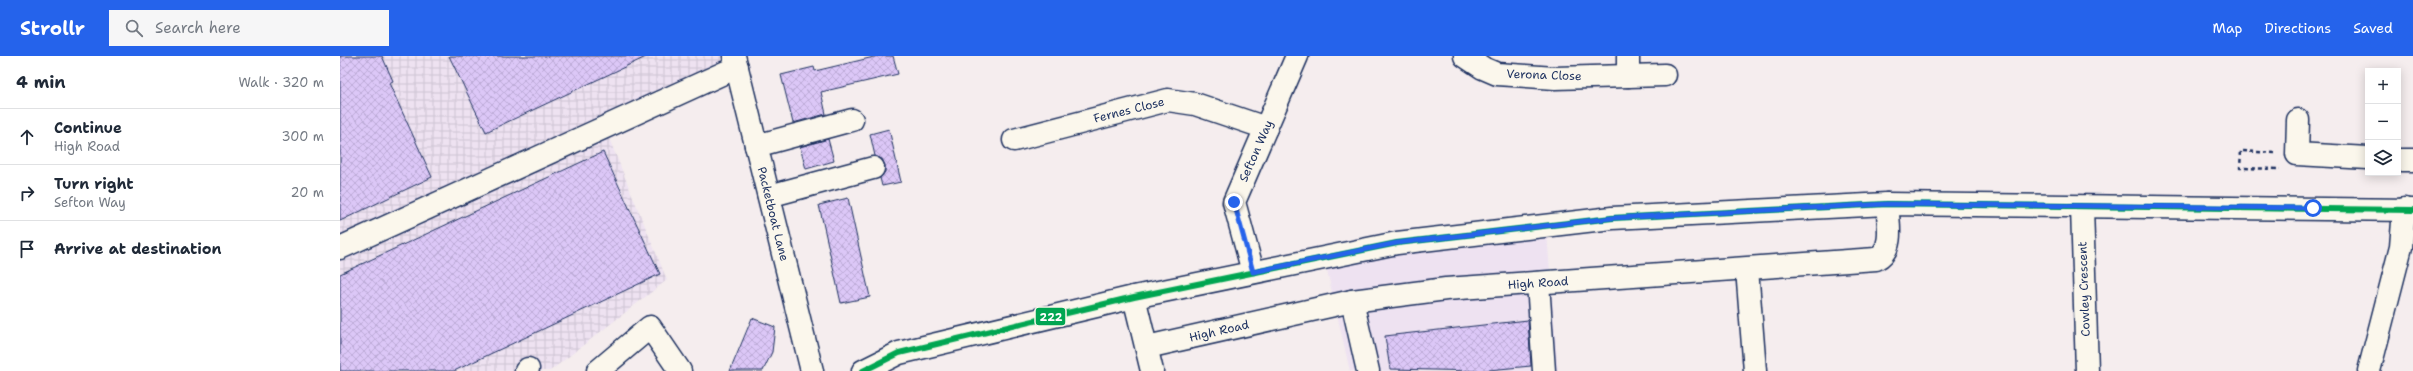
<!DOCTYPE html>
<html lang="en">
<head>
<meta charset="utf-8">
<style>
  :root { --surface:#fff; --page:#f6f6f7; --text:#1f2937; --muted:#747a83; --line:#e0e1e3; --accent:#2563eb }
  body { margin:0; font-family:"Shantell Sans",sans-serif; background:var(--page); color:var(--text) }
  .controls { position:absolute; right:12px; top:12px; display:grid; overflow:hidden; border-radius:0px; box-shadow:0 2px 10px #0003 }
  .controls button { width:36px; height:36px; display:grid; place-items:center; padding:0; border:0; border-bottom:1px solid var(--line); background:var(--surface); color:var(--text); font:20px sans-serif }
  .stop { position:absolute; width:12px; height:12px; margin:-9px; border:3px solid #2563eb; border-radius:50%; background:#fff }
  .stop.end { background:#2563eb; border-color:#fff; box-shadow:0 1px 4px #0008 }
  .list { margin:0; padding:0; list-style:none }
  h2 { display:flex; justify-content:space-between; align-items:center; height:52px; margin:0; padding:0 16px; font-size:17px }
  h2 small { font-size:13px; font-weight:400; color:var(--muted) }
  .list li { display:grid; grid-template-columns:26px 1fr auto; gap:12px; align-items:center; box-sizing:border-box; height:56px; padding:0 16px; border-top:1px solid var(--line) }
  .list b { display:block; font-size:15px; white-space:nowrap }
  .list p { margin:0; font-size:13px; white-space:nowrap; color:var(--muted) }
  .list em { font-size:13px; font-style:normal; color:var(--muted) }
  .icon { flex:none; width:22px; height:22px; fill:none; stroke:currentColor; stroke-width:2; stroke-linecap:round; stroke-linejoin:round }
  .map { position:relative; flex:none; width:2073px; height:315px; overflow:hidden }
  header { display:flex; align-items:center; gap:24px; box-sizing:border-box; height:56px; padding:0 20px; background:var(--accent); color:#fff }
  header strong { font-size:19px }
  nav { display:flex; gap:22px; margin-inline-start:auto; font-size:14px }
  .search { width:280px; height:36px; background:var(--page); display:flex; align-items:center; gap:10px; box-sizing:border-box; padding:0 14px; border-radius:0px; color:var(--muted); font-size:15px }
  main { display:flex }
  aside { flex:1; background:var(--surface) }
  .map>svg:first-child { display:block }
  .built { fill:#eee2f1 }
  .industrial { fill:url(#industrial-grid) }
  .building { fill:url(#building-cross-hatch); stroke:#1b2f5e }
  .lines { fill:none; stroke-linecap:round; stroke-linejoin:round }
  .minor-casing { stroke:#1b2f5e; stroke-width:25 }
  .major-casing { stroke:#1b2f5e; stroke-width:25 }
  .path { stroke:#1b2f5e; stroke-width:2.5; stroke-dasharray:4 3; stroke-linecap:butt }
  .minor { stroke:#fbf7ec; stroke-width:22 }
  .major { stroke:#fbf7ec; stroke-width:22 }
  .bus-1-casing { stroke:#fbf7ec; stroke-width:9 }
  .bus-1 { stroke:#00a651; stroke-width:6 }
  .route { stroke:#2563eb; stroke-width:5 }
  .labels { text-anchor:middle; stroke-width:3; stroke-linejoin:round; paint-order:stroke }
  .street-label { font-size:12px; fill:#1b2f5e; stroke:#fbf7ec }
  .line-badge { stroke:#fbf7ec; stroke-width:1.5 }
  .badge-label { font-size:11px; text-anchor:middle; font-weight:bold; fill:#fff }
</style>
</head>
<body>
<header>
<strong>Strollr</strong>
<div class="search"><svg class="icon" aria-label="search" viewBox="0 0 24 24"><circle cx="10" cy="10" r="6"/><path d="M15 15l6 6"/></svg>Search here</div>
<nav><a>Map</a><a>Directions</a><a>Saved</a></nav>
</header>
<main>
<aside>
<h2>4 min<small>Walk · 320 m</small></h2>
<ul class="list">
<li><svg class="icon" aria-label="ahead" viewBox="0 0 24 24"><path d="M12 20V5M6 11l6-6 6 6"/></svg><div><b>Continue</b><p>High Road</p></div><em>300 m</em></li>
<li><svg class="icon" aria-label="right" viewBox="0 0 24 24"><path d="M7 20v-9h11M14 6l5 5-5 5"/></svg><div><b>Turn right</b><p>Sefton Way</p></div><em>20 m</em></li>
<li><svg class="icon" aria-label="arrive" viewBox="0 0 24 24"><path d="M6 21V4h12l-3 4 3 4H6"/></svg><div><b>Arrive at destination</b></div></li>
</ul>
</aside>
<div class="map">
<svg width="2073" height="315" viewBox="0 0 2073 315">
  <defs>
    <pattern id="industrial-grid" width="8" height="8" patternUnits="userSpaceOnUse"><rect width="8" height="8" fill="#eee2f1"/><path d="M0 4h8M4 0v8" fill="none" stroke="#ccc2d1"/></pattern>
    <pattern id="building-cross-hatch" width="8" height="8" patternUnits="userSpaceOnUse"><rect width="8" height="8" fill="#dcc7f7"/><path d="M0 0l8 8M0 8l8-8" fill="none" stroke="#bcabd6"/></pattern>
  </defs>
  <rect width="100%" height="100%" fill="#f5edee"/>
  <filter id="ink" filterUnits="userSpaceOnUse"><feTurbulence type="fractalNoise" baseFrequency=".025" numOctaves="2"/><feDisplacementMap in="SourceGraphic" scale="8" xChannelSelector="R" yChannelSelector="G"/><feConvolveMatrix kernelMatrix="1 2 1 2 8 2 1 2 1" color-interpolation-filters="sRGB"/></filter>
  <g filter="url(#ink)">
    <!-- built -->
    <polygon class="built" points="1206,165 1218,315 1010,315 984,201"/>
    <!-- industrial -->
    <polygon class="industrial" points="0,0 390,0 396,26 268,80 327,224 210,315 0,315"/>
    <!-- building -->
    <g class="building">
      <polygon points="0,0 42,0 53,25 49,27 92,121 0,165"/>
      <polygon points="109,0 308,0 146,76"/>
      <polygon points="538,0 553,0 558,18 481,36 486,58 453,67 441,19 474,11 475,15"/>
      <polygon points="549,73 561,126 542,130 540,122 545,116 545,109 542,103 535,100 530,78"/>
      <polygon points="488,83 494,105 466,113 460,91"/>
      <polygon points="263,96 320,218 114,315 0,315 0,218"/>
      <polygon points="508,142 530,241 501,247 479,149"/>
      <polygon points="412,262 435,271 432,296 423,315 390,315"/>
      <polygon points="1188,264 1191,310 1138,315 1050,313 1045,280"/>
    </g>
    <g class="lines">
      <!-- minor casing -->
      <g class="minor-casing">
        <g id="minor">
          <polyline points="394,0 472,315"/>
          <polyline points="1125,0 1143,12 1157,18 1215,22 1325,19"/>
          <polyline points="1288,0 1288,20"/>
          <polyline points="1958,64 1957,98 2028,102"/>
          <polyline points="674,84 828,44 855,48 926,72"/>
          <polyline points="416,90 512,64"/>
          <polyline points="2058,104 2073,104"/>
          <polyline points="429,140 533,112"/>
          <polyline points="1742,151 1747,315"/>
          <polyline points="0,192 397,11"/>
          <polyline points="1407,213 1415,315"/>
          <polyline points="913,216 894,146 957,0"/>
          <polyline points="1198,227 1204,315"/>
          <polyline points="794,241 812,315"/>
          <polyline points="1012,245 1028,315"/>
          <path d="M807 291 1012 245 1106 233 1536 203C1555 194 1548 165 1547 148"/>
          <polyline points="186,315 188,313"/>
          <polyline points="258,315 310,271 340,315"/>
          <polyline points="2029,315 2061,191 2064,153"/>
        </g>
      </g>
      <!-- major casing -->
      <g class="major-casing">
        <polyline id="major" points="523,315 559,297 794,241 1057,187 1272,162 1547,148 2073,154"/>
      </g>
      <!-- path -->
      <polyline class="path" points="1935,97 1901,95 1900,112 1940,113"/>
      <!-- minor -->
      <use href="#minor" class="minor"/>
      <!-- major -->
      <use href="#major" class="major"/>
      <!-- bus-1 casing -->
      <g class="bus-1-casing">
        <polyline id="bus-1" points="523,315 559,297 794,241 1057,187 1272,162 1547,148 2073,154"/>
      </g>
      <!-- bus-1 -->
      <use href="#bus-1" class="bus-1"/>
    </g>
  </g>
  <g class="lines" filter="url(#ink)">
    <!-- route -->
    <polyline class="route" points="894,146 913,216 1057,187 1272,162 1547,148 1973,152"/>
  </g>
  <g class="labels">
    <!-- street labels -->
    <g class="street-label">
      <text transform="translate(1204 19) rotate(2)" y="4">Verona Close</text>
      <text transform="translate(789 54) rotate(-14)" y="4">Fernes Close</text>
      <text transform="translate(916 95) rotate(-66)" y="4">Sefton Way</text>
      <text transform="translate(433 158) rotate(76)" y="4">Packetboat Lane</text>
      <text transform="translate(1198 227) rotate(-4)" y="4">High Road</text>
      <text transform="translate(1744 233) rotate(-92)" y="4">Cowley Crescent</text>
      <text transform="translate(879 275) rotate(-13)" y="4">High Road</text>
    </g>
  </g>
  <rect class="line-badge" x="695" y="251" width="31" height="19" rx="4" fill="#00a651"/>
  <g class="badge-label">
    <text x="711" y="265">222</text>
  </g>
</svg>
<div class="controls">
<button>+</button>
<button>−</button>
<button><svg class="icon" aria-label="layers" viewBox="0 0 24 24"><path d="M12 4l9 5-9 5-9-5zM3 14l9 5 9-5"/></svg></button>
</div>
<div class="stop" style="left:1973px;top:152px"></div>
<div class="stop end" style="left:894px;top:146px"></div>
</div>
</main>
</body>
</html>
